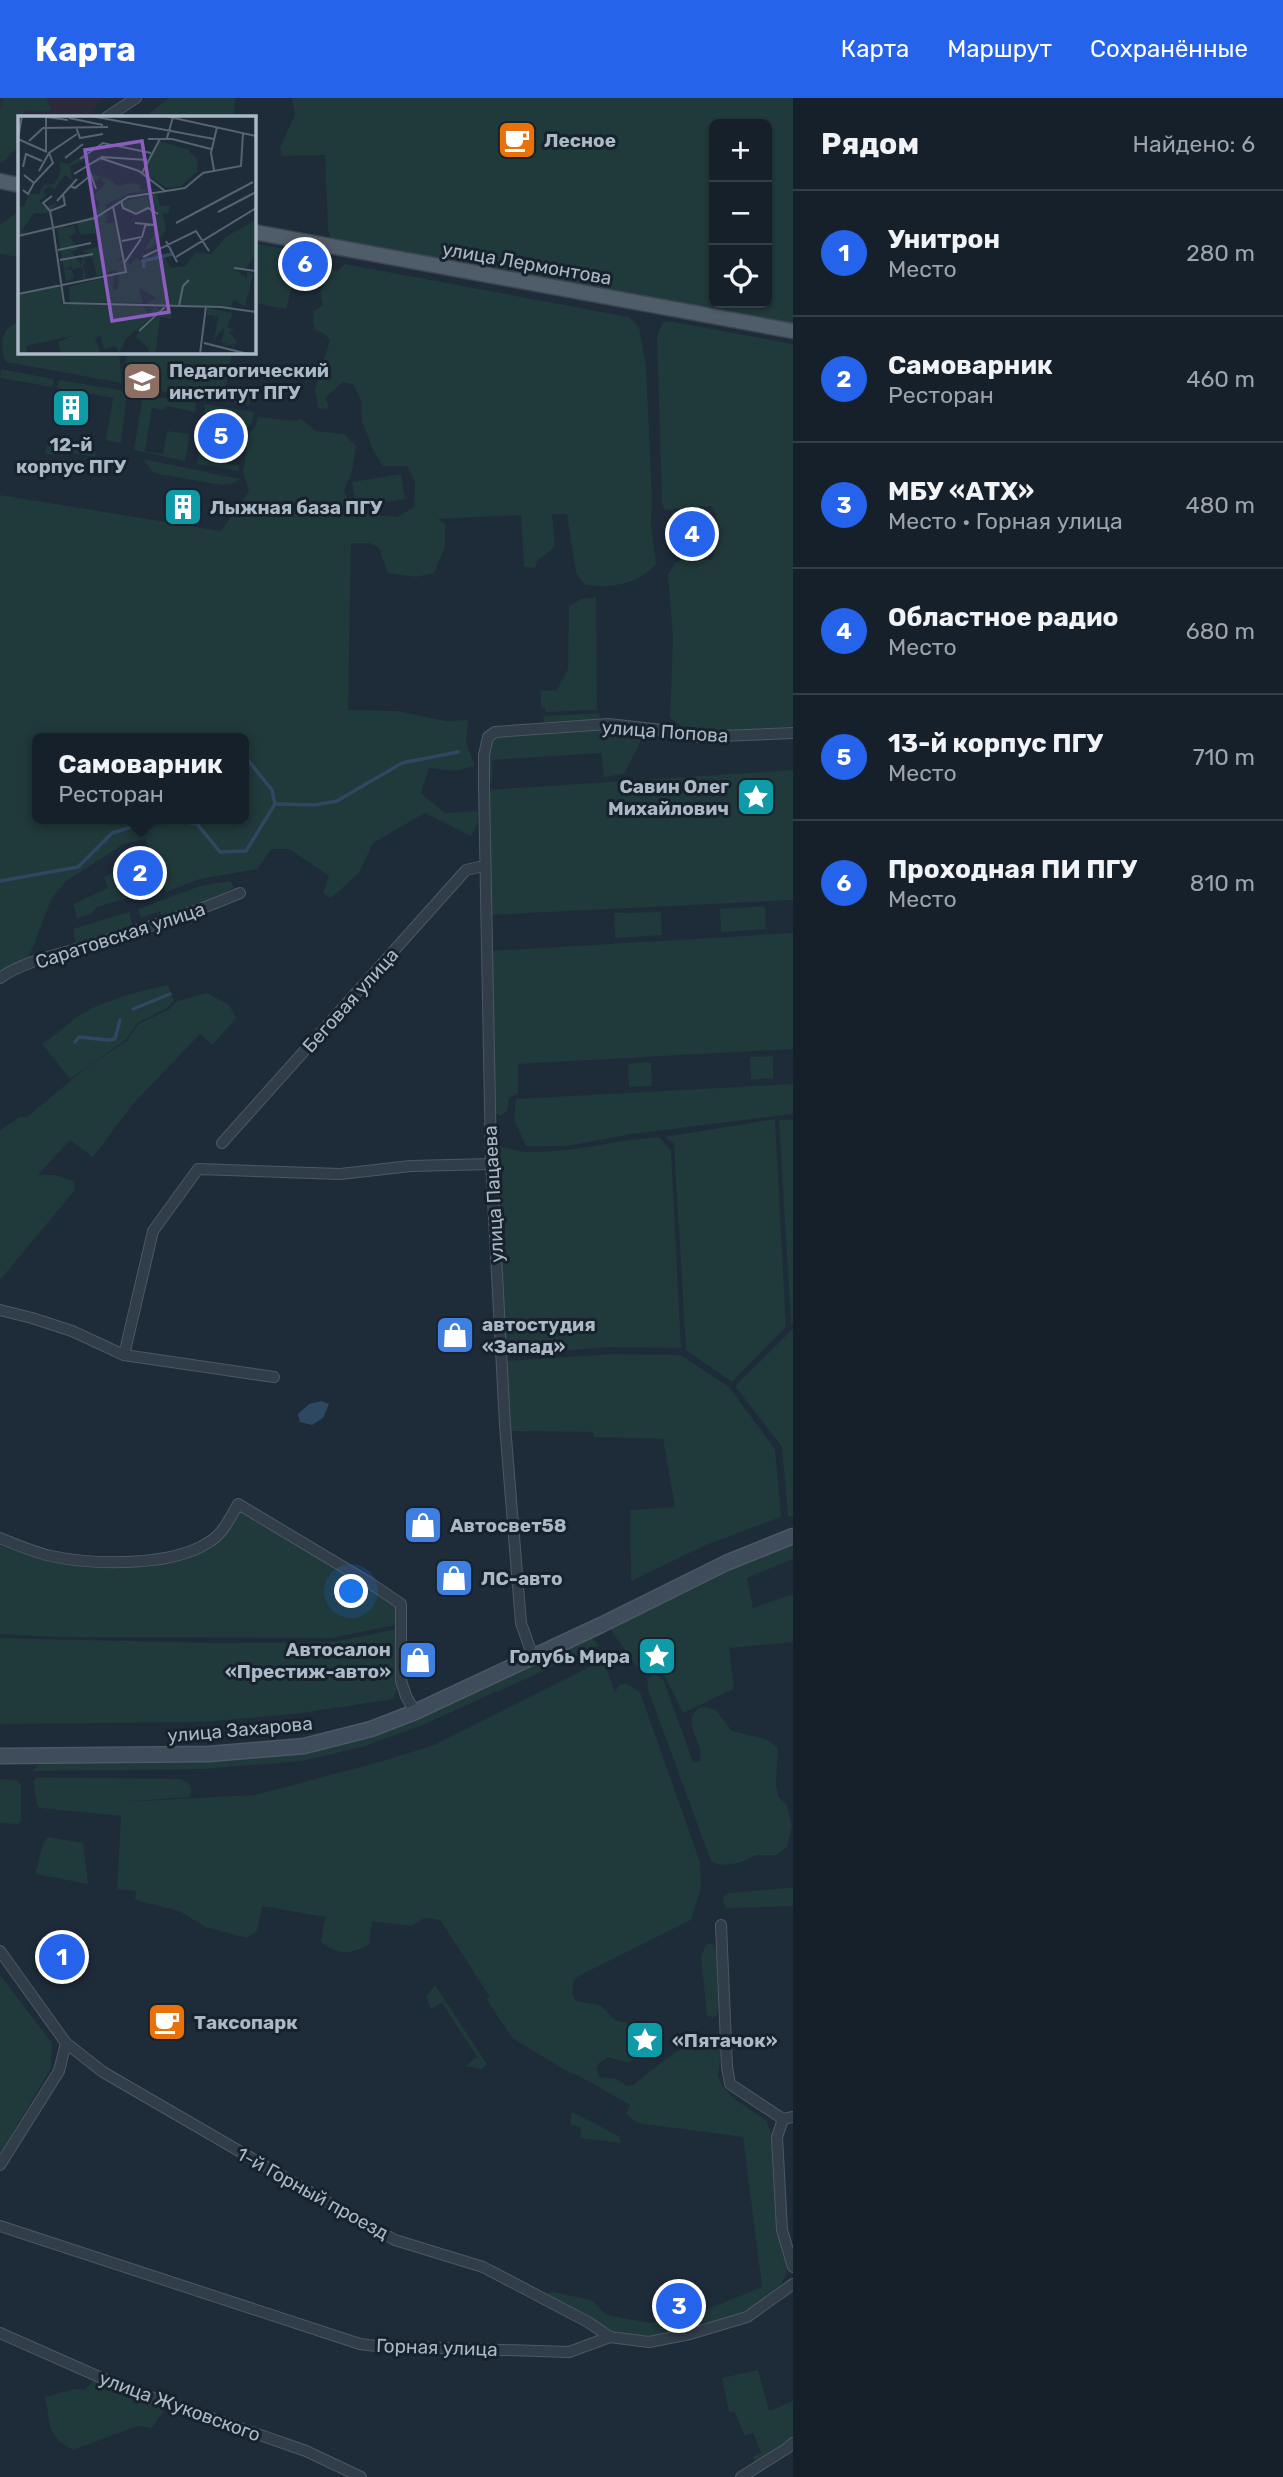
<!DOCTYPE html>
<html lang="ru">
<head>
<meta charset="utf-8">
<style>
  :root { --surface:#16202b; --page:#1f2833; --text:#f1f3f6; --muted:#9ea3a9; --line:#353e47; --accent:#2563eb }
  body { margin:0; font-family:Rubik,sans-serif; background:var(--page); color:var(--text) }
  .controls { position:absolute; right:21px; top:21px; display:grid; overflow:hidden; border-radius:10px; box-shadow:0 2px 5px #0004 }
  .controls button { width:63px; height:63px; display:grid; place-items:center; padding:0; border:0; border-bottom:2px solid var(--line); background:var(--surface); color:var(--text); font:35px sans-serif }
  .you { position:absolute; left:352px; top:1494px; width:24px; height:24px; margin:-18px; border:5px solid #fff; border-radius:50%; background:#1a73e8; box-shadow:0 0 0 10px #1a73e833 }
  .badge { display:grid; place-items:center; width:46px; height:46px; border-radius:50%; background:var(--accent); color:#fff; font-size:23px; font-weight:700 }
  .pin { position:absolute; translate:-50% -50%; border:4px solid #fff; box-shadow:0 2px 7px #0006 }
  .popup { position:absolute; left:32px; top:635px; width:217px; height:91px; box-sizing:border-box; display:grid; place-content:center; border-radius:10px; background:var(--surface); filter:drop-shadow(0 2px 5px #0005); font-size:23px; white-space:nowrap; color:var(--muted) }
  .popup b { font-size:26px; color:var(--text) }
  .popup::after { content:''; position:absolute; left:50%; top:100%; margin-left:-14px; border:14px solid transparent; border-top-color:var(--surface) }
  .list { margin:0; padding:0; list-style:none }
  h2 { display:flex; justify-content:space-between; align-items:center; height:91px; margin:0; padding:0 28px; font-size:30px }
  h2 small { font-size:23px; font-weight:400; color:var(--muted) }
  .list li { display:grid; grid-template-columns:46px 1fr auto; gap:21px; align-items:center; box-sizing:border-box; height:126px; padding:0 28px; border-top:2px solid var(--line) }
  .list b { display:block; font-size:26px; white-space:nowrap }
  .list p { margin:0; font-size:23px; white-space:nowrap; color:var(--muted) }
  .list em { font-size:23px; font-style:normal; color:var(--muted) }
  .icon { flex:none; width:38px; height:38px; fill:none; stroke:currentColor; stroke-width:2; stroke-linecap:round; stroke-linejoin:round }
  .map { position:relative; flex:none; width:793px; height:2379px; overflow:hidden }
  header { display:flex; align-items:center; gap:42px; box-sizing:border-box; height:98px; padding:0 35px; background:var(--accent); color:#fff }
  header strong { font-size:33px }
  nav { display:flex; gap:38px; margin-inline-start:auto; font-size:24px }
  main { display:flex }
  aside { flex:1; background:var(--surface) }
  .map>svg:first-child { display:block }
  .medical { fill:#2a2a3a }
  .green { fill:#20393a; fill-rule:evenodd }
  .water { fill:#2f4862 }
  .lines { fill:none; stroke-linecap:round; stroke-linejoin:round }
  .stream { stroke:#2f4862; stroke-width:3.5 }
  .street-casing { stroke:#4c5864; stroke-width:12 }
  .secondary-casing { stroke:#4c5864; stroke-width:17 }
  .primary-casing { stroke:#3b4652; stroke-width:17 }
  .street { stroke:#313d49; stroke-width:10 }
  .secondary { stroke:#3f4c5c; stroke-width:14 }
  .primary { stroke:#4f5c69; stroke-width:14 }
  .labels { text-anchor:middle; stroke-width:6; stroke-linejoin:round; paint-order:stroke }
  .poi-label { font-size:19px; font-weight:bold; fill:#abb8c6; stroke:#17222d; text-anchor:start }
  .street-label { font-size:19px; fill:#abb8c6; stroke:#17222d }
  .inset-river { fill:none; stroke:#2f4862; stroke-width:3.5 }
  .inset-road { fill:none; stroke:#566371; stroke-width:2 }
  .view { fill:#8c5dc1; fill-opacity:0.15; stroke:#8c5dc1; stroke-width:3.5 }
  .inset-edge { fill:none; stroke:#abb8c6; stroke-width:3.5 }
</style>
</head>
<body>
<header>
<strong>Карта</strong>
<nav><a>Карта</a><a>Маршрут</a><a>Сохранённые</a></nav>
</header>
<main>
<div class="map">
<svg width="793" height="2379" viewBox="0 0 793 2379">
  <rect width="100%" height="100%" fill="#1e2b39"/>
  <!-- medical -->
  <polygon class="medical" points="0,0 103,0 86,19 19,19 19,50 3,66 0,65"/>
  <!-- green -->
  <g class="green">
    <polygon points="3,0 48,0 47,5 51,9 50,14 24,12 23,19 19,19 19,47 3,64 0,64 0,13"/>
    <polygon points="169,0 235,0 234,19 145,19"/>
    <path d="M292 0H793V226L333 144 328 133 325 57 282 58 280 49 295 17ZM714 26H767V205H714Z"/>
    <polygon points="16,115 19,119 19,159 0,156 0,127"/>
    <polygon points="254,145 302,154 286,211 254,205"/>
    <path d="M345 166 629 219 639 229 646 268 652 399 651 429 656 466C638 487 611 490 585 487L576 475 567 416H552L555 449 537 463 535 470 524 469 521 417 438 421 445 426V450L434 475 416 479 388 475 379 450 369 445H351L348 612 397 613 446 623 468 622 466 645 475 668 455 673 429 670 421 695 445 715 477 713 478 725 471 738 425 715 373 745 359 775 331 800 323 795 329 778 289 751H272L257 771 200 781 166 794 156 762 154 763 145 741 124 746 66 783 51 802 29 859 0 873V397L221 433 249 393 243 374 249 335 255 329 258 319C272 319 288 325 301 321L316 333 344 336 356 348 352 374 344 393 351 408 367 416 397 419 414 409 415 385 407 368H383L375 356 362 324 361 302 353 286 343 284 325 300 329 308 326 311 318 310 315 291 330 242 323 235 316 233 313 226 314 213 323 207 320 192 326 185 331 171 338 173ZM243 640V721H37V640Z"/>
    <path d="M669 223 793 246V629L710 633 685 631 670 620 673 539 668 477 675 465 684 461 711 462C719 448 721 421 711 408L665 412 662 406 657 239 663 224Z"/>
    <path d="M15 226 19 227V254H119L122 285 6 264C0 253 0 231 15 226Z"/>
    <polygon points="125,254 232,254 225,292 251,296 249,307 136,289 129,277"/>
    <polygon points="1,271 54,281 52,289 0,280"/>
    <polygon points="59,282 120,292 127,296 121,345 106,342 113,300 57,290"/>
    <polygon points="143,297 196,305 195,314 166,308 164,312 152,310 145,353 163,356 167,333 190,336 185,363 134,352"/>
    <polygon points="205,306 254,314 252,325 245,332 246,325 204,315"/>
    <polygon points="202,339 222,342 218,364 239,368 238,373 197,366"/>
    <polygon points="48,343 90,351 96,355 95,359 55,352 53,357 45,356"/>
    <polygon points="143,361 240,381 232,386 222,387 158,376 153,374"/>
    <polygon points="401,376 405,401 356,409 352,384"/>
    <polygon points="596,499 597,612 546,614 545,610 541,609 541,593 557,592 568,571 569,508 581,501"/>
    <polygon points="599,615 600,622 544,624 543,618"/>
    <polygon points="605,628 630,631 641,643 624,676 604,679 601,655 492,662 492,685 486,686 490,641 496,637"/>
    <polygon points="793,672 793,802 490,817 486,692"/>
    <polygon points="117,773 127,794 134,796 131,799 97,809 91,816 77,820 73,806 108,790 104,779"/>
    <polygon points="230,783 234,790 196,809 162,819 160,813 141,820 138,811 200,788"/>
    <polygon points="765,808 766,831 721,834 720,811"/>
    <polygon points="129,814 133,829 76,848 73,831"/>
    <polygon points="661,814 662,837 615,840 614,815"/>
    <polygon points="793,835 793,951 518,966 518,995 509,1000 507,1013 500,1018 491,1012 489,853"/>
    <path d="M168 887 174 903 167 910 137 925 127 941 70 981 42 946C54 938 65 928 77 919 100 903 140 893 168 887Z"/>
    <polygon points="207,895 229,907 236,920 212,947 200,936 132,1007 93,1059 70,1042 38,1077 55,1077 74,1083 75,1092 0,1182 0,1032 20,1019 27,1019 87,969 128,942 138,926 168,912 177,903"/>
    <polygon points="773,958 773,980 751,982 750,959"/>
    <polygon points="651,964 652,988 629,989 628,966"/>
    <polygon points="793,986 793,1016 632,1036 567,1048 526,1048 514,1022 516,1001"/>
    <polygon points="775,1021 786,1229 732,1284 686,1252 674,1046 665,1039"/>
    <polygon points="779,1022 793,1022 793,1224 791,1226"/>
    <path d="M659 1039 671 1052 681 1250 608 1249 504 1258 492 1046C504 1049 517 1054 529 1054 573 1055 615 1042 659 1039Z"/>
    <polygon points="793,1231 793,1418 788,1418 782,1349 735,1288"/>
    <polygon points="613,1256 681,1257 729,1289 775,1351 781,1419 706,1447 631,1483 630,1412 675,1409 663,1341 594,1339 593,1334 510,1333 505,1263"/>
    <polygon points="239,1414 369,1489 397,1511 395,1527 332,1540 56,1539 0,1536 0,1447 52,1463 143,1466 176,1463 213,1447 228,1432"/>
    <polygon points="793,1442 793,1461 747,1480 753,1510 793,1496 793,1544 729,1550 734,1591 683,1615 663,1575 640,1573 609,1530"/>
    <polygon points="398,1531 398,1585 394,1601 295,1616 204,1624 0,1626 0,1540 217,1545 333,1544"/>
    <polygon points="592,1539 599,1548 420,1628 362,1649 302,1663 204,1671 33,1673 38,1667 44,1665 248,1661 301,1655"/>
    <path d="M603 1562 615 1594 619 1587 626 1585 640 1594 700 1764 701 1790 691 1822 577 1879 574 1882 572 1896 576 1903 600 1907 615 1922 636 1927 639 1935 636 1961 628 1965 608 1959 599 1965 596 1971 600 1979 617 1981 627 1988 633 1987 675 1954 710 1938 720 1942 721 1953 718 1978 723 1988 733 2000 766 2022 773 2040 778 2132 788 2168 785 2179 778 2191 745 2213 719 2223 683 2228 658 2238 620 2237 551 2200 547 2195 552 2194 592 2202 606 2217 650 2225 700 2214 762 2189 743 2039 637 2025 626 2016 630 2007 577 1977 570 1975 512 1940 486 1901 490 1899 440 1822 425 1820 412 1828 372 1823 369 1846C349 1857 340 1858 321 1844L325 1819 262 1808 257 1833 247 1840 205 1829 179 1813 135 1802 136 1793 117 1791 121 1718 40 1710 37 1708 33 1682 38 1679 180 1681 188 1684 192 1692 189 1699 121 1704 255 1697 383 1663 434 1647Z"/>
    <path d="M654 1576 663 1581 693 1664H700C705 1644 678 1622 701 1609L715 1611 732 1633 766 1641 778 1650 776 1686 778 1698 787 1707 792 1728 787 1749 777 1757H756L739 1765 721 1767 711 1763 648 1592 647 1581Z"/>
    <polygon points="0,1681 17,1682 21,1687 21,1722 18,1726 0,1725"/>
    <path d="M48 1739 83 1745 88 1786 35 1776C40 1765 39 1748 48 1739Z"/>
    <polygon points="786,1790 793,1790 793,1808 727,1810 723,1805 724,1798 730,1795"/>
    <path d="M711 1845C723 1855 719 1901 717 1917L713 1920 707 1917 701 1858 706 1847Z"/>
    <polygon points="0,1877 52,1945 51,1970 0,2056"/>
    <polygon points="435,1887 487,1966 482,1971 465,1968 477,1959 442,1905 431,1911 426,1899"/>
    <polygon points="572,2014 619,2038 621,2045 580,2040 581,2029 570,2027"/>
    <polygon points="758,2272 769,2313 793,2303 793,2338 783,2348 756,2366 753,2358 761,2354 753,2335 745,2338 734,2313 729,2314 722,2280"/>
    <path d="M94 2282 165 2311 152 2330 137 2328 73 2352C44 2336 52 2328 45 2299L75 2291 85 2292Z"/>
  </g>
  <!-- water -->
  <polygon class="water" points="321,1303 329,1306 323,1320 312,1327 300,1324 298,1316 309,1306"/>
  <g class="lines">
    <!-- stream -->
    <g class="stream">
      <polyline points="276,706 315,707 337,703 402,665 458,654"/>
      <polyline points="172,721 197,726 220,754 246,753 275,706 272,692 247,661 248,653"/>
      <polyline points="0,783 78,769 112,735 157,721"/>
      <polyline points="133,911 170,896"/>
      <polyline points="75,944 79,939 108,942 115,941 120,922"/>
    </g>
    <!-- street casing -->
    <g class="street-casing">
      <g id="street">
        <polyline points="107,19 136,0"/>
        <path d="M0 880C26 862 61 856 91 847 142 831 191 816 240 795"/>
        <polyline points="222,1045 466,772 484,768"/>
        <polyline points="0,1212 32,1220 72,1233 124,1257 274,1279"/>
        <polyline points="124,1257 153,1133 198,1071 340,1076 411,1068 491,1066"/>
        <path d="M0 1440C17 1447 33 1454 51 1458 93 1467 172 1469 209 1444 223 1436 230 1420 238 1406L370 1485 401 1506V1583L406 1598 415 1614"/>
        <polyline points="533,1559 521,1525 505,1327 491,1063 484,688 484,657 488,639 495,634 608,626 663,632 696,639 793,635"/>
        <polyline points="721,1827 727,1969 730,1986 783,2021"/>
        <polyline points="0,1853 66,1945 103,1974 358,2122 395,2142 483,2169 588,2224 610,2239"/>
        <polyline points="783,2021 777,2039 782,2132 793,2169"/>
        <polyline points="783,2021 793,2019"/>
        <polyline points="0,2067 59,1973 66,1945"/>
        <polyline points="0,2128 360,2246 376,2248 569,2254 610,2239 649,2244 690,2236 747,2219 793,2186"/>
        <polyline points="0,2235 122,2289 306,2353 361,2379"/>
        <polyline points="741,2379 786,2351 793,2345"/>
      </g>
    </g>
    <!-- secondary casing -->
    <g class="secondary-casing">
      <polyline id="secondary" points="0,1658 209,1656 304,1648 371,1631 415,1614 601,1527 726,1465 793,1438"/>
    </g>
    <!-- primary casing -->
    <g class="primary-casing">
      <g id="primary">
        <polyline points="0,83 19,87"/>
        <polyline points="254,134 793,233"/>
      </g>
    </g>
    <!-- street -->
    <use href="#street" class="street"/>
    <!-- secondary -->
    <use href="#secondary" class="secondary"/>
    <!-- primary -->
    <use href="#primary" class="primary"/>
  </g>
  <!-- icons -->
  <defs>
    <g id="cafe-square" transform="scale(2.0125)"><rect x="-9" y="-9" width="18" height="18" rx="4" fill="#e8710a" stroke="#17222d"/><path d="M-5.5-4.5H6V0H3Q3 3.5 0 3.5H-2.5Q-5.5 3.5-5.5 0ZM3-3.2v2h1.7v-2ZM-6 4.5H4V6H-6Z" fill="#fff"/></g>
    <g id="university-square" transform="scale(2.0125)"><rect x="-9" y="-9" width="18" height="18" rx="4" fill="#8d6e63" stroke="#17222d"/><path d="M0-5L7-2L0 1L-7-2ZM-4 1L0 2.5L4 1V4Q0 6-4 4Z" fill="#fff"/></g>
    <g id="building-square" transform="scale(2.0125)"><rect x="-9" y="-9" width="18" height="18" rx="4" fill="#0f9aa8" stroke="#17222d"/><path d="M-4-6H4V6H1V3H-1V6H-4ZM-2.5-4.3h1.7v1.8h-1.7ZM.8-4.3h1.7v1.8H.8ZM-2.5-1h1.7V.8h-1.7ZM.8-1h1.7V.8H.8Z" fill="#fff"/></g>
    <g id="sight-square" transform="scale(2.0125)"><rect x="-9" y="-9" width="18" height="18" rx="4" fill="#0f9aa8" stroke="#17222d"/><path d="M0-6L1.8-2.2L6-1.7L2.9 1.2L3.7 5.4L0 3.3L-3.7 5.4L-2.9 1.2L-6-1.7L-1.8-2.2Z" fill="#fff"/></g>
    <g id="shop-square" transform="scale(2.0125)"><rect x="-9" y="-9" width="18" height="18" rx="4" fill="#3f7fe0" stroke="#17222d"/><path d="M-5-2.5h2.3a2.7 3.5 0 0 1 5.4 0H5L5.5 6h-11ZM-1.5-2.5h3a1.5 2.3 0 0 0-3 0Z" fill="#fff"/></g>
  </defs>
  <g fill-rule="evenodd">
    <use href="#cafe-square" x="517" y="42"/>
    <use href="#university-square" x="142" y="283"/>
    <use href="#building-square" x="71" y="310"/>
    <use href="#building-square" x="183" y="409"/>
    <use href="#sight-square" x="756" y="699"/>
    <use href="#shop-square" x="455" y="1237"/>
    <use href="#shop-square" x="423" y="1427"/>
    <use href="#shop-square" x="454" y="1480"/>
    <use href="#sight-square" x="657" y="1558"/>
    <use href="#shop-square" x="418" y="1562"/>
    <use href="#cafe-square" x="167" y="1924"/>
    <use href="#sight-square" x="645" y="1942"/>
  </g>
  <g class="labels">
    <!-- poi labels -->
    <g class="poi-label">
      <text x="544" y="49">Лесное</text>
      <text x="169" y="279">Педагогический<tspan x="169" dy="22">институт ПГУ</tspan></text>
      <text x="71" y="353" text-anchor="middle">12-й<tspan x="71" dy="22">корпус ПГУ</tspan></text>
      <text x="210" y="416">Лыжная база ПГУ</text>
      <text x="729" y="695" text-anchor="end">Савин Олег<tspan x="729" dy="22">Михайлович</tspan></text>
      <text x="482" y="1233">автостудия<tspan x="482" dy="22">«Запад»</tspan></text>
      <text x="450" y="1434">Автосвет58</text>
      <text x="481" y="1487">ЛС-авто</text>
      <text x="391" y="1558" text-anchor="end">Автосалон<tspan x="391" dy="22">«Престиж-авто»</tspan></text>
      <text x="630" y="1565" text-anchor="end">Голубь Мира</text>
      <text x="194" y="1931">Таксопарк</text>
      <text x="672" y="1949">«Пятачок»</text>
    </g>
    <!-- street labels -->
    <g class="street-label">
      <text transform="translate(527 165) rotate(10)" y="7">улица Лермонтова</text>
      <text transform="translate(665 633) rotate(4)" y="7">улица Попова</text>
      <text transform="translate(120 837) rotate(-18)" y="7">Саратовская улица</text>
      <text transform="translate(350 902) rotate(-48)" y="7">Беговая улица</text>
      <text transform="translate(493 1096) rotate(-93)" y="7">улица Пацаева</text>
      <text transform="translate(240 1631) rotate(-5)" y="7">улица Захарова</text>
      <text transform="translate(313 2095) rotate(29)" y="7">1-й Горный проезд</text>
      <text transform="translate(437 2249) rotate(2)" y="7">Горная улица</text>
      <text transform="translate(180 2308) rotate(20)" y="7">улица Жуковского</text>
    </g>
  </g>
  <!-- overview -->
  <g transform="translate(18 18)">
    <rect width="238" height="238" fill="#1e2b39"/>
    <path d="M141 25 169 33 179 43 180 55 162 71 167 70 149 72 125 57ZM70 35 73 41 52 50 55 65 47 59 37 73 30 70 25 75 28 79 21 85 27 92 39 86 32 97H16L3 116 11 115 0 119V81L1 91 6 90 11 78H21L26 69 36 68 43 55 41 46 51 48ZM78 43 87 45 72 47 74 58 92 63 99 70 112 67 122 69 123 74 144 73 113 77 87 89 90 93 78 101 59 105 80 98 76 94 82 89 75 79 88 67 83 65 85 61 78 65 73 60 70 48ZM139 78 142 90 153 89 150 98 145 97 148 114 135 131 126 134 135 120 139 95 128 92 118 97 105 92 104 85ZM89 97 88 107 99 106 106 140 98 144 106 143 112 149 118 142 123 145 125 142 136 137 130 140 132 144 141 133 153 152 167 150 178 137 193 138 209 120 238 104V138L228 152H215L229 162V155L235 159 227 191 216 184 213 191 127 188 138 182 121 172 125 187 52 186 51 171 96 159 95 174H99L101 159 98 154 79 160 74 141 64 143 69 147 65 148 68 162 65 163V151L54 154 52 134 53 151 47 153 54 154 56 162 48 166 39 113 57 110 58 118 51 120 61 133 53 136 64 149 63 140 73 138 64 135 82 130 79 117 62 119 59 107ZM43 169 44 188 125 189 131 201 135 190 142 194 108 223 101 238 99 230 86 233 83 220 77 222 83 238H43L40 226 54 220 8 230 9 238H0V178ZM151 191 154 203 142 201 138 235 129 238 131 233 117 220ZM189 192 215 197 209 211 217 214 211 216 219 225 215 233V228L206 230 211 224 207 227 200 225H204L206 212 196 223 201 198 193 207 197 200 189 199Z" fill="#20393a"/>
    <path class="inset-river" d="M126 152 125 145 154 138"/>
    <path class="inset-road" d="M28 0V36M73 0 196 23M147 0 238 20M28 1 50 4M51 2 85 9M58 11 62 22 85 18M149 22 155 1M0 23 29 36M0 23 4 0M130 23H154L193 33M11 25 25 12 90 11M47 42 65 28M82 42 121 55 147 75M62 43 85 27 133 37M69 48 78 73M5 51 8 38 24 45M196 54 193 37 199 11M21 55 31 37 59 18M124 57 142 23M56 58 84 41 129 44M16 67 35 47 31 37M52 70 57 72 72 60M5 74 10 78 16 67 6 59M39 85 59 63M103 85 105 92 118 98 130 92 140 98M32 95 25 87 34 80M200 96 238 76M117 107 138 109M158 107 235 66M35 111 32 95 47 89 45 78M35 111 46 187 203 191 238 196M0 120 77 102 110 81 167 72 185 57 223 50 225 17M104 125 124 121 128 107M148 125 159 146M40 134 73 127M125 141 178 115 191 135M158 141 238 92M42 144 75 138M107 146 123 123M216 152 238 155M0 178 108 156 95 90M161 190 165 170 171 164M121 215 147 191M186 227 230 238M182 238 188 190"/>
    <path class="view" d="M124 25 151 196 94 205 67 34Z"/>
    <rect width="238" height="238" class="inset-edge"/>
  </g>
</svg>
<div class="controls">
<button>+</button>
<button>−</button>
<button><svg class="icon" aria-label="locate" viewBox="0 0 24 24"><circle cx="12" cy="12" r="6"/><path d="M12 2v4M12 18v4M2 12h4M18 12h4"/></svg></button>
</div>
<div class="you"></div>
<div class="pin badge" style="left:62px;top:1859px">1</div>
<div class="pin badge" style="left:140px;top:775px">2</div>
<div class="popup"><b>Самоварник</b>Ресторан</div>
<div class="pin badge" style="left:679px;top:2208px">3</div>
<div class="pin badge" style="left:692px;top:436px">4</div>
<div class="pin badge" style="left:221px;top:338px">5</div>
<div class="pin badge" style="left:305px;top:166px">6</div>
</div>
<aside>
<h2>Рядом<small>Найдено: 6</small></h2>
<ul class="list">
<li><span class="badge">1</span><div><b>Унитрон</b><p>Место</p></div><em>280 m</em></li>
<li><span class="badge">2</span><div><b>Самоварник</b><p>Ресторан</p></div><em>460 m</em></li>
<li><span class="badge">3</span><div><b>МБУ «АТХ»</b><p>Место · Горная улица</p></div><em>480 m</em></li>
<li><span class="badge">4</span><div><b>Областное радио</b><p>Место</p></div><em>680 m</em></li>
<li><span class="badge">5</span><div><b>13-й корпус ПГУ</b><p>Место</p></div><em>710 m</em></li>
<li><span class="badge">6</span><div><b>Проходная ПИ ПГУ</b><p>Место</p></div><em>810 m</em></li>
</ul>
</aside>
</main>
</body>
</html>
